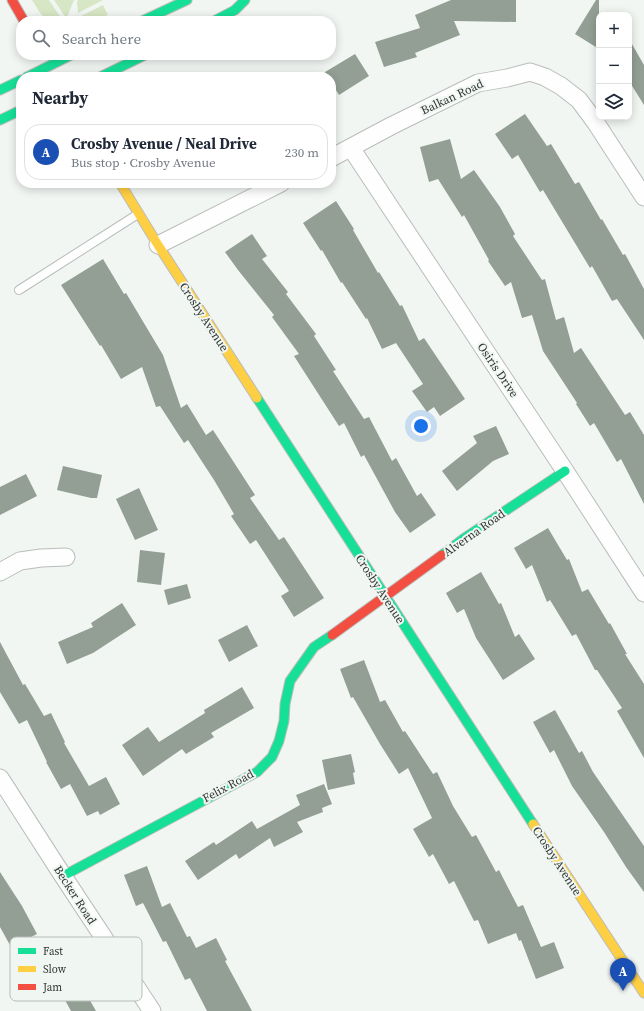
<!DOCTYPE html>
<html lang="en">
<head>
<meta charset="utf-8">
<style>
  :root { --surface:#fff; --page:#f2f2f3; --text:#1f2937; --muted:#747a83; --line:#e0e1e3; --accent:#7c3aed }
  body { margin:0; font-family:"Source Serif 4",serif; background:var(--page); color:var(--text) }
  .controls { position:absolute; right:12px; top:12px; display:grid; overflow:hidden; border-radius:8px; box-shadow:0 2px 10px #0003 }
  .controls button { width:36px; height:36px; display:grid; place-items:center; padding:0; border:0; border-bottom:1px solid var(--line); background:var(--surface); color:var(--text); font:20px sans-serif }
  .you { position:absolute; left:421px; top:426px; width:14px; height:14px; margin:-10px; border:3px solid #fff; border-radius:50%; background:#1a73e8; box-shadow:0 0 0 6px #1a73e833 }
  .badge { display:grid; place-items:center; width:26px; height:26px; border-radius:50%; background:var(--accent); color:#fff; font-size:13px; font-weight:700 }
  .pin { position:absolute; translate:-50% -33px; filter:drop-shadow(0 1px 2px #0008) }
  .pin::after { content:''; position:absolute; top:21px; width:14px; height:12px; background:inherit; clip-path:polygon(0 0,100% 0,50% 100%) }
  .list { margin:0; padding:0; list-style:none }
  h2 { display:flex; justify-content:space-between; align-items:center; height:52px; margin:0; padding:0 16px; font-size:17px }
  h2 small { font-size:13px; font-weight:400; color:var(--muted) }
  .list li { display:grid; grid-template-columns:26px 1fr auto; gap:12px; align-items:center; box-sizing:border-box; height:56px; margin:0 8px 8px; padding:0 8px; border:1px solid var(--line); border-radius:16px }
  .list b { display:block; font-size:15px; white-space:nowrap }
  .list p { margin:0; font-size:13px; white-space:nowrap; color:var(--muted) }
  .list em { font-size:13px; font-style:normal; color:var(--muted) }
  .icon { flex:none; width:22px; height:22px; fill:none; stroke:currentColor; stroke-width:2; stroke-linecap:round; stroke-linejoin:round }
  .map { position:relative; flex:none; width:644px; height:1011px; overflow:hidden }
  .search { position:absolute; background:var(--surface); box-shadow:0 2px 10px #0003; left:16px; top:16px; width:320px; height:44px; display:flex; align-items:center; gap:10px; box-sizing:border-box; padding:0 14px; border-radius:16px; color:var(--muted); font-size:15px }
  .panel { position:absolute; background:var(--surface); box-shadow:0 2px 10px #0003; left:16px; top:72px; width:320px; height:116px; border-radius:16px }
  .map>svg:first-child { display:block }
  .green { fill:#d7e6c4 }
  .building { fill:#939f94 }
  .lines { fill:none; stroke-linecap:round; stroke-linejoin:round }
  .lane-casing { stroke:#b9bdbb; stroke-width:10 }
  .street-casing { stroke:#b9bdbb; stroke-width:19 }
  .fast-casing { stroke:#b9bdbb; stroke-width:11 }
  .slow-casing { stroke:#b9bdbb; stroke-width:11 }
  .jam-casing { stroke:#b9bdbb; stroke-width:11 }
  .lane { stroke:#fdfefd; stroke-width:8 }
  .street { stroke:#fdfefd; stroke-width:17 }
  .fast { stroke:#16e098; stroke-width:9 }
  .slow { stroke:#ffcf43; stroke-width:9 }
  .jam { stroke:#f24e42; stroke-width:9 }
  .labels { text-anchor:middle; stroke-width:4; stroke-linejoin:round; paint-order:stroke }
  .street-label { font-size:12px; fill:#323533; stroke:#f0f7f3 }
  .key { fill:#f0f7f3; stroke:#b7bdb9; stroke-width:1 }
  .key-label { font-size:11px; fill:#323533 }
</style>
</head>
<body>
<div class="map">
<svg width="644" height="1011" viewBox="0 0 644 1011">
  <rect width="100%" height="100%" fill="#f1f6f3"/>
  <!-- green -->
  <g class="green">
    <polygon points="32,0 49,0 61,18 55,21 48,21 40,13"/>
    <polygon points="54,0 74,0 67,17 66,18"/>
    <polygon points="78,0 103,0 78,13 77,2"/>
    <polygon points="103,5 108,15 91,21 82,21 81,16"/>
  </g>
  <!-- building -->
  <g class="building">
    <polygon points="451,0 516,0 516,22 454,21 460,35 415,53 417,57 384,67 375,42 420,28 415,15"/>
    <polygon points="596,0 599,0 599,49 575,34"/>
    <polygon points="629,39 644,65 644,105 629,81"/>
    <polygon points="355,54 369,76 339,95 331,82 331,77 328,77 325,72"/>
    <polygon points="525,114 547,146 551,144 575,184 579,182 601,220 602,219 623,255 625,254 644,289 644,340 617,299 612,301 592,266 590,268 543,190 540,192 518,155 512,159 495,134"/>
    <polygon points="450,139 461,179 474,170 500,207 515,234 513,236 542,280 545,279 556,320 564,317 574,353 581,348 625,415 630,412 644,435 644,504 621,459 617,462 594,423 590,426 576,404 577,403 543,351 532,315 522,318 511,282 505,286 488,261 489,260 464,215 462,217 438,179 429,182 420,147"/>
    <polygon points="336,201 354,229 353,230 378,273 379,272 400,306 402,305 419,341 424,338 465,399 440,416 434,407 427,412 412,391 423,384 396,343 382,349 367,318 366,319 342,282 341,283 322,250 321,251 303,223"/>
    <polygon points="252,234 267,256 262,259 288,292 286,294 316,334 314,336 336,370 333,371 364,419 369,417 392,461 396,458 417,496 421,493 436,515 410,533 395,512 364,455 361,457 344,423 339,426 294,356 299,354 272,317 274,315 238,270 225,252"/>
    <polygon points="103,259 124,294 126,293 163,355 181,408 187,404 206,435 213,430 255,495 250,498 279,540 284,537 324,598 294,617 281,596 289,591 256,540 250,544 231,516 234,514 214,480 188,440 184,443 160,406 156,407 142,367 121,379 101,345 100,346 61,285"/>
    <polygon points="496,426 509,454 493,461 457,491 442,471 477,443 473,436"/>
    <polygon points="63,466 102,475 97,498 91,498 57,490"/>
    <polygon points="26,474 37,496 0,515 0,487"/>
    <polygon points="139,488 158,530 135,540 116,499"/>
    <polygon points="548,528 567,560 569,559 582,592 588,589 609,624 610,623 627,654 625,654 644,684 644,758 617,711 622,708 597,670 595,670 576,634 572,636 550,600 547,602 532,565 526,569 514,548"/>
    <polygon points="140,550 165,553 161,585 137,582"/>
    <polygon points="481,572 499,604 501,603 515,637 519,634 535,659 503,680 476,638 464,609 457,613 446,593"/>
    <polygon points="187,584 191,598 168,605 164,590"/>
    <polygon points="122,603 136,625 93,653 67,664 58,642 93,627 91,623"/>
    <polygon points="247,625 258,646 229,662 218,640"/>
    <polygon points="0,642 23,685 25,684 44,716 51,713 65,742 64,743 89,786 106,777 120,804 100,815 98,811 87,816 70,784 61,789 46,762 47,762 27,720 19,724 0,692"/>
    <polygon points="364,660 380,702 385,700 403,732 405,731 433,774 437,772 453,806 472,837 476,835 496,872 499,870 518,907 523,905 541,947 554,942 564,968 536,979 521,940 519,941 516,933 488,944 478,920 474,921 454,881 449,884 433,854 429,857 413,829 432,818 408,768 399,774 380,744 353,697 351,698 340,669"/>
    <polygon points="242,687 254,708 211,733 214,737 186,754 182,749 143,776 122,745 148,727 159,742 205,713 204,710"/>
    <polygon points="555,710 579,753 582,751 593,772 644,846 644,892 626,867 604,832 572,786 554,750 550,753 533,722"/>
    <polygon points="351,754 355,772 353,773 355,784 328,790 322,760"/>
    <polygon points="324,784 332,804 322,808 323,812 297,822 303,832 274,847 270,838 239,859 236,854 198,880 185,861 214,842 216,845 252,821 257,829 300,805 296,795"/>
    <polygon points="147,866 162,907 170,903 187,937 190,936 196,948 216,938 227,960 225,961 252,1011 207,1011 190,978 185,980 166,941 163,942 143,903 136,906 124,875"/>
    <polygon points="0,872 22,906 37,934 11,947 0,927"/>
    <polygon points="84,990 96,1011 71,1011 65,1000"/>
  </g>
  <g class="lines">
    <!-- lane casing -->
    <g class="lane-casing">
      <polyline id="lane" points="19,290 138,214"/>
    </g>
    <!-- street casing -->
    <g class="street-casing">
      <g id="street">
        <polyline points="351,148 565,471 644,593"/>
        <polyline points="331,158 391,126 478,83 507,78 530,72 545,77 561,86 579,100 596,123 644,197"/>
        <polyline points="158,245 281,183"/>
        <polyline points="0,572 20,561 41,558 66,557"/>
        <polyline points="0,778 63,876 152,1011"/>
      </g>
    </g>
    <!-- fast casing -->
    <g class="fast-casing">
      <g id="fast">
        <polyline points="142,21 187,0"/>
        <polyline points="214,21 235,10 245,0"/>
        <polyline points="27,77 71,55"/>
        <polyline points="100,77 145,55"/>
        <polyline points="0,90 21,80"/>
        <polyline points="0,120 21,110"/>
        <polyline points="257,398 533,824"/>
        <polyline points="442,555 463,539 565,471"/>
        <polyline points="63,876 257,772 272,757 279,741 284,721 285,704 290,681 314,647 332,635"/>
      </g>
    </g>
    <!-- slow casing -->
    <g class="slow-casing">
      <g id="slow">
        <polyline points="120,183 158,245 257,398"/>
        <polyline points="533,824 644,993"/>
      </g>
    </g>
    <!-- jam casing -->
    <g class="jam-casing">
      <g id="jam">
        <polyline points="12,0 24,21"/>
        <polyline points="332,635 442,555"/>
      </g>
    </g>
    <!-- lane -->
    <use href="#lane" class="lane"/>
    <!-- street -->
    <use href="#street" class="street"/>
    <!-- fast -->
    <use href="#fast" class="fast"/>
    <!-- slow -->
    <use href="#slow" class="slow"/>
    <!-- jam -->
    <use href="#jam" class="jam"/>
  </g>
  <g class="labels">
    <!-- street labels -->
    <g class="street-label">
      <text transform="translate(452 97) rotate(-25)" y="4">Balkan Road</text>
      <text transform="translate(204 317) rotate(57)" y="4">Crosby Avenue</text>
      <text transform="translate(498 370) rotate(56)" y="4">Osiris Drive</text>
      <text transform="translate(474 533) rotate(-35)" y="4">Alverna Road</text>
      <text transform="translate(380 589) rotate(57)" y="4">Crosby Avenue</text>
      <text transform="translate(228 786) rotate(-28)" y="4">Felix Road</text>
      <text transform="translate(557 861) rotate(57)" y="4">Crosby Avenue</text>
      <text transform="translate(75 895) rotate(57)" y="4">Becker Road</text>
    </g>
  </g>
  <!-- legend -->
  <rect x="10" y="937" width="132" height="64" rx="6" class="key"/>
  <rect x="18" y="948" width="18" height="6" fill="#16e098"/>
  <rect x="18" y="966" width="18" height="6" fill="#ffcf43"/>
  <rect x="18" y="984" width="18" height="6" fill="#f24e42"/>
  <g class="key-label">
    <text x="43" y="955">Fast</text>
    <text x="43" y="973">Slow</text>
    <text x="43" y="991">Jam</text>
  </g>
</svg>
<div class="controls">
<button>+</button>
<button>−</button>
<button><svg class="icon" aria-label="layers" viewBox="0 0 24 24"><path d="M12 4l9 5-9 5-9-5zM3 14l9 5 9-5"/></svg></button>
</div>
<div class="you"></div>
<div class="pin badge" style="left:623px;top:991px;background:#1a4fb4">A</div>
<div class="search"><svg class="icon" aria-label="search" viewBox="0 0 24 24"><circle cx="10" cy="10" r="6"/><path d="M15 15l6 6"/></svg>Search here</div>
<section class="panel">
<h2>Nearby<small></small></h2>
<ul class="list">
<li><span class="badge" style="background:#1a4fb4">A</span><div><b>Crosby Avenue / Neal Drive</b><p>Bus stop · Crosby Avenue</p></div><em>230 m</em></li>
</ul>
</section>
</div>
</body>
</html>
